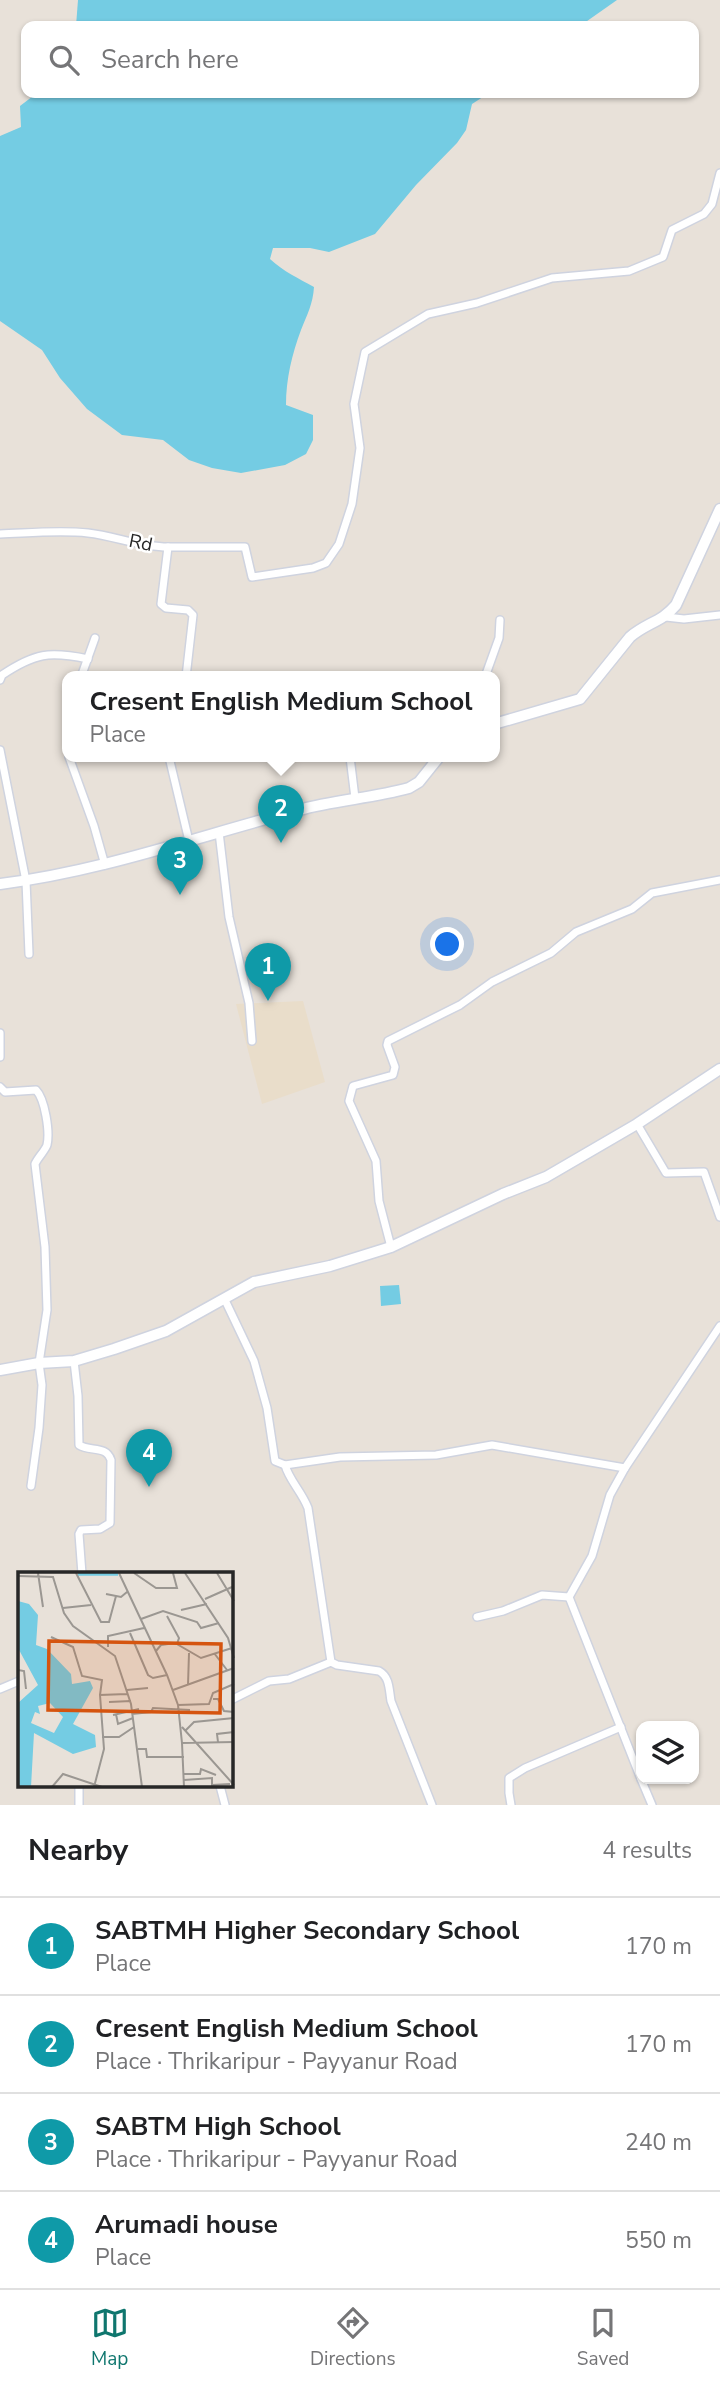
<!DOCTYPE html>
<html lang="en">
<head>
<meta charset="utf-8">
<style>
  :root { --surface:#fff; --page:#f2f2f2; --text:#202124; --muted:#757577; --line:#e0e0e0; --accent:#0f766e }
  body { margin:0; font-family:"Nunito Sans",sans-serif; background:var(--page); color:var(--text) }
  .controls { position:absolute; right:21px; bottom:21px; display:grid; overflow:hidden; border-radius:14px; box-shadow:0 2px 5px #0004 }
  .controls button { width:63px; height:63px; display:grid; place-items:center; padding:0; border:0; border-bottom:2px solid var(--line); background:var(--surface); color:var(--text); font:35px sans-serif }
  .you { position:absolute; left:448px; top:945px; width:24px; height:24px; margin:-18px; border:5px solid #fff; border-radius:50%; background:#1a73e8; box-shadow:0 0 0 10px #1a73e833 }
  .badge { display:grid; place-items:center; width:46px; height:46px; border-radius:50%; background:var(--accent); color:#fff; font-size:23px; font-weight:700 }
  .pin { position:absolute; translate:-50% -58px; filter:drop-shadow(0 2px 4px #0008) }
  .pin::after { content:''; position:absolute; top:37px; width:24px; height:21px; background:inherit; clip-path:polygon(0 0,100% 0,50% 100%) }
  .popup { position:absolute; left:62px; top:671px; width:438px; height:91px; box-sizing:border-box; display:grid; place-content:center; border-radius:14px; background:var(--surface); filter:drop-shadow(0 2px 5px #0005); font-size:23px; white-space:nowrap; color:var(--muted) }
  .popup b { font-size:26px; color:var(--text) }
  .popup::after { content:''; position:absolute; left:50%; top:100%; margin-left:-14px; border:14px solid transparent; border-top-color:var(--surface) }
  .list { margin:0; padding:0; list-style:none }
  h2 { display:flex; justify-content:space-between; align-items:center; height:91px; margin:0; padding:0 28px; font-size:30px }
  h2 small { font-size:23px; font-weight:400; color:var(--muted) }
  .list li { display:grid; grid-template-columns:46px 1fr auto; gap:21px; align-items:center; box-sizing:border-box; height:98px; padding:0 28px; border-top:2px solid var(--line) }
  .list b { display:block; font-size:26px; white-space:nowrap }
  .list p { margin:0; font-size:23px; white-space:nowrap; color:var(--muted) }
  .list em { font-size:23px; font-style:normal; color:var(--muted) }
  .icon { flex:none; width:38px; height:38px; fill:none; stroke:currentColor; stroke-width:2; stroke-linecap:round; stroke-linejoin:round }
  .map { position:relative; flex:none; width:720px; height:1805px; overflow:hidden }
  .search { position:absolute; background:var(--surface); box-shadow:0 2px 5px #0004; left:21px; right:21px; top:21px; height:77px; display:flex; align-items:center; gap:18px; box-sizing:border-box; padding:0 24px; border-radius:14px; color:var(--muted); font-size:26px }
  .sheet { height:483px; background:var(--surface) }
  nav { display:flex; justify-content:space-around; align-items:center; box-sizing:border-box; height:98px; border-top:2px solid var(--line); background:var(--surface); font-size:19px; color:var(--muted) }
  nav a { display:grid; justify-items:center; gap:4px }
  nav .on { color:var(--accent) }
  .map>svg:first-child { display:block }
  .education { fill:#e9ddca }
  .water { fill:#74cce3 }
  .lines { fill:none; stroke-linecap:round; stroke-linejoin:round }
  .minor-casing { stroke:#cfd3df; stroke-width:10 }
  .secondary-casing { stroke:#cfd3df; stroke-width:13 }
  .minor { stroke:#fff; stroke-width:7 }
  .secondary { stroke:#fff; stroke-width:10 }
  .labels { text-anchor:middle; stroke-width:5; stroke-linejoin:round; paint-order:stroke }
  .street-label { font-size:19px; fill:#272727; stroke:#fff }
  .inset-river { fill:none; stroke:#74cce3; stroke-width:3.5 }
  .inset-road { fill:none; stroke:#9b9792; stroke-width:2 }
  .view { fill:#d5540f; fill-opacity:0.15; stroke:#d5540f; stroke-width:3.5 }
  .inset-edge { fill:none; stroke:#272727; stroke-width:3.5 }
</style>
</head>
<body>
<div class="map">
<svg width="720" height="1805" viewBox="0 0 720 1805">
  <rect width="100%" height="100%" fill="#e8e1d9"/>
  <!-- education -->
  <polygon class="education" points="303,1001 325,1082 262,1104 236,1004"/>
  <!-- water -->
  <g class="water">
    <polygon points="78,0 617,0 580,26 76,26"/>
    <path d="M37 93H489L472 104 466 130 457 143 416 185 375 234 329 252 310 248H273L270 259C284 272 298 278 314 287 313 304 307 315 301 330 292 354 286 379 286 405L313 415V440L306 454 285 465 241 473 212 468 189 460 163 440 122 435 87 409 60 378 42 350 0 321V136L21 127 20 106Z"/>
    <polygon points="399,1285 401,1304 381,1306 380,1286"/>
  </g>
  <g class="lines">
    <!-- minor casing -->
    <g class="minor-casing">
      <g id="minor">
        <path d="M0 534C29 533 59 530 88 533 115 536 140 547 168 547L161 604 166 608 188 610 193 615 186 677"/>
        <polyline points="168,547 245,547 252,577 313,568 326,563 339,544 352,504 360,448 354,404 365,352 428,314 477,303 552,278 629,271 663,257 672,230 704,214 712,204 720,173"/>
        <polyline points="666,617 684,619 720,615"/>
        <polyline points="81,677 95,638"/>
        <polyline points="485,677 499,638 500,620"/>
        <path d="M0 680 2 675C35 653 49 651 88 659"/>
        <polyline points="0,750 26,881 29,954"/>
        <polyline points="69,757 94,826 105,865"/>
        <polyline points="169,757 189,841"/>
        <polyline points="350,757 355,798"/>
        <polyline points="219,832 229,917 249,1003 252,1041"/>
        <polyline points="0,1033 0,1057"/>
        <path d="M0 1087 5 1092 36 1090C45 1099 50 1132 47 1145 45 1151 38 1157 35 1164L45 1247 47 1310 39 1363 42 1385 39 1428 31 1486"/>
        <polyline points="637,1124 666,1173 704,1172 720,1217"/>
        <polyline points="391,1247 379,1201 376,1161 349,1101 353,1086 393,1075 395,1067 387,1045 388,1041 460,1005 492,982 551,953 576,932 632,909 652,893 720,880"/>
        <path d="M224 1298 254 1361 267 1408 275 1461 285 1465C289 1480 302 1492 308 1508L331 1662 337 1665 379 1671C390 1677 389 1690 391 1701L432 1805"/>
        <path d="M74 1361 78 1396 79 1445C90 1452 106 1445 111 1460L110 1523 100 1529 81 1530 79 1534 82 1574"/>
        <polyline points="285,1465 340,1457 436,1455 492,1445 625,1468"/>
        <polyline points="477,1617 503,1611 542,1595 569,1597"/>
        <polyline points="0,1689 19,1681"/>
        <polyline points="231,1700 269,1681 289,1679 331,1662"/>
        <polyline points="641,1779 569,1597 592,1556 610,1495 625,1468 720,1326"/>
        <polyline points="641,1779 652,1805"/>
        <polyline points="220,1786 225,1805"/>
        <polyline points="79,1805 79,1786"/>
        <polyline points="511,1805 509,1793 509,1778 525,1768 621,1727"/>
      </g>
    </g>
    <!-- secondary casing -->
    <g class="secondary-casing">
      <g id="secondary">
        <path d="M494 724 580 699 630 637C646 623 662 622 676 605L720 509"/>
        <path d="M0 884C103 871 199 836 299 810 335 800 373 798 409 788L419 782 439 757"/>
        <polyline points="0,1370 39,1363 74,1361 114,1349 166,1331 254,1282 330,1266 391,1247 503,1194 546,1177 637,1124 720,1069"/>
      </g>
    </g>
    <!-- minor -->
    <use href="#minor" class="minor"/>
    <!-- secondary -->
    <use href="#secondary" class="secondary"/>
  </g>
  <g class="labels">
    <!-- street labels -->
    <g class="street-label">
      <text transform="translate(141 542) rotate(11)" y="7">Rd</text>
    </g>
  </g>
  <!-- overview -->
  <g transform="translate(18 1572)">
    <rect width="215" height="215" fill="#e8e1d9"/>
    <path d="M0 29 11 32 20 43 18 73 29 77 53 102 54 112 72 109 75 116 55 152 77 163 78 175 55 182 16 161 13 215H1L0 131 20 113 0 76ZM32 131 45 145 36 161 13 151 17 140 22 142 20 134Z" fill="#74cce3" fill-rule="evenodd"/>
    <path class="inset-river" d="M60 2H100"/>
    <path class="inset-road" d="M20 1 25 35M58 1 83 50H91L98 24M101 1 149 103 160 133 164 171 216 170M116 1 138 16H159L155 1M167 1 210 66 216 86M199 1 216 29M0 4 35 5 46 41 55 54 97 84 113 132 124 215M88 22 103 25 109 20M187 27 214 15M45 36 73 33M163 38 189 32M149 44 161 66 159 72M123 47 145 39 179 50 183 56 201 51M112 61 130 103 135 106 149 103M33 65 55 75 64 104 84 108 82 123M90 75V64L126 56M138 79 143 73 157 71 183 86 214 76M196 81 209 98M0 98 6 99 8 117M170 113 171 81M109 118 130 116M155 118 216 96M195 127H200L206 139 216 140M91 130 113 129M160 133 191 132 195 121 216 112M98 142 100 152 115 146M114 142 133 140 135 136 172 138M95 143 121 137M164 155 216 213M168 158 176 150 216 146M84 165H101L116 155M200 170 199 162 216 160M164 171 166 215M120 177H128L129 185H166M166 202H182L183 197 198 203M166 208 194 206V213L212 212M34 215 45 202 84 215M76 215 86 177 82 123 109 122"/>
    <path class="view" d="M31 69 203 72 202 141 30 138Z"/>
    <rect width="215" height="215" class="inset-edge"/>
  </g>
</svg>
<div class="controls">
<button><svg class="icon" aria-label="layers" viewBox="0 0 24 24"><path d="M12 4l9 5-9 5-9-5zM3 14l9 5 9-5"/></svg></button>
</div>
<div class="you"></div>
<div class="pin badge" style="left:268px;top:1001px;background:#0f9aa8">1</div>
<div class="pin badge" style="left:281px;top:843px;background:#0f9aa8">2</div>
<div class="popup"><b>Cresent English Medium School</b>Place</div>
<div class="pin badge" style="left:180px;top:895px;background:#0f9aa8">3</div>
<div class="pin badge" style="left:149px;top:1487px;background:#0f9aa8">4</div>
<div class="search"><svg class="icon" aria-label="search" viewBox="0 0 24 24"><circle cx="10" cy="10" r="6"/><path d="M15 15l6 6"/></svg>Search here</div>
</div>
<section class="sheet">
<h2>Nearby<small>4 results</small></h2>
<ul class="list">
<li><span class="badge" style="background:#0f9aa8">1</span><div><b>SABTMH Higher Secondary School</b><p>Place</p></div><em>170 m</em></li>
<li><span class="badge" style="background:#0f9aa8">2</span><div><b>Cresent English Medium School</b><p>Place · Thrikaripur - Payyanur Road</p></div><em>170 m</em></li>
<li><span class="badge" style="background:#0f9aa8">3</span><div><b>SABTM High School</b><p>Place · Thrikaripur - Payyanur Road</p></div><em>240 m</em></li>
<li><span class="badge" style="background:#0f9aa8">4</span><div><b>Arumadi house</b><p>Place</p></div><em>550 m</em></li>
</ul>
</section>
<nav>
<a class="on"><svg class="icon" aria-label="map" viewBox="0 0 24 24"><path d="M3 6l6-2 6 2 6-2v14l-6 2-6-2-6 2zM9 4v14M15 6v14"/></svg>Map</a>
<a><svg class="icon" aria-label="directions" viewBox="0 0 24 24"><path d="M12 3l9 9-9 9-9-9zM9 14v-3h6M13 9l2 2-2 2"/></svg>Directions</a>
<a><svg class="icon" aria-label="saved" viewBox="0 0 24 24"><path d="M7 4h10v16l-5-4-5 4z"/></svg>Saved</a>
</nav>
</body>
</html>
